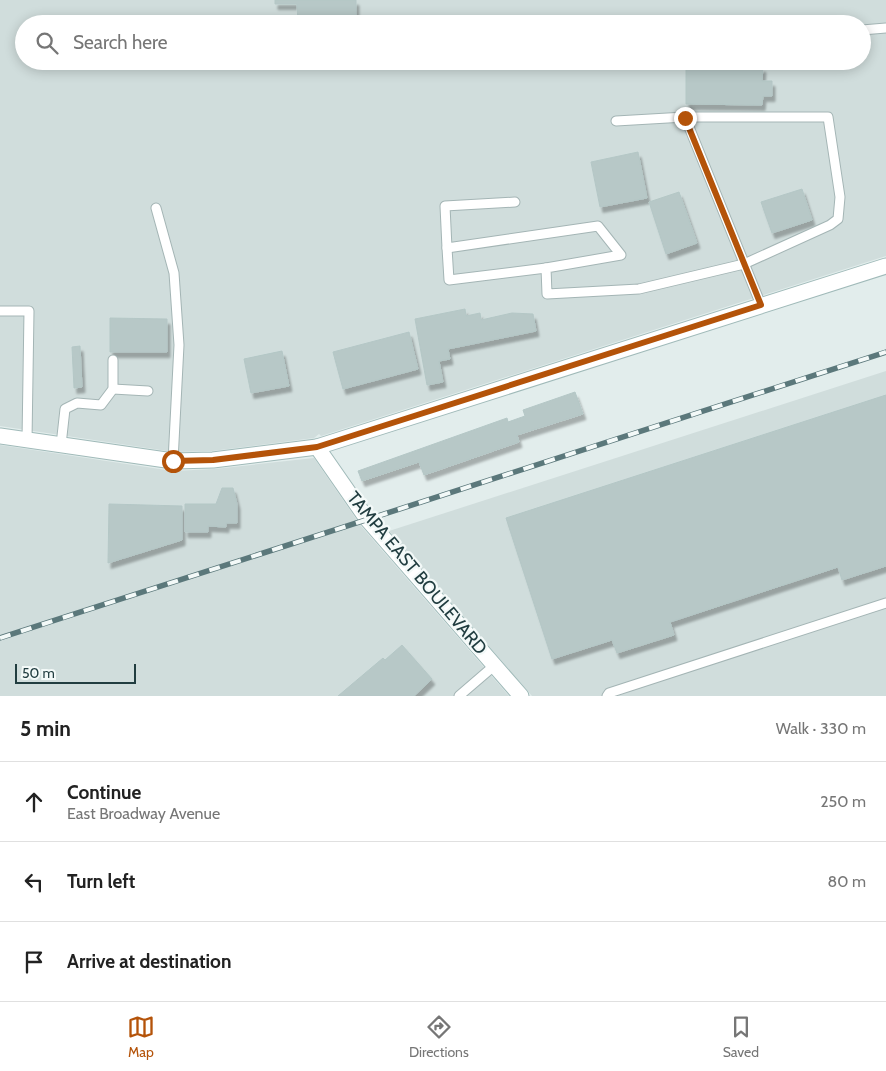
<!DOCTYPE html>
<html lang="en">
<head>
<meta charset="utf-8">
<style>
  :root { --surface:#fff; --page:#f2f2f2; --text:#222; --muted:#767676; --line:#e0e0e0; --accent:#b45309 }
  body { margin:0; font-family:Cabin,sans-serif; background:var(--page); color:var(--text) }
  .scale { position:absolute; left:15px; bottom:12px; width:121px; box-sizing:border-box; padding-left:5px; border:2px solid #213d40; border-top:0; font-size:14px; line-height:18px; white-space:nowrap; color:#213d40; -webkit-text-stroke:4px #f3f9f8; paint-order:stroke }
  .stop { position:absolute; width:15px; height:15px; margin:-11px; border:4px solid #b45309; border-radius:50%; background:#fff }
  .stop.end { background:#b45309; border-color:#fff; box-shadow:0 1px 5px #0008 }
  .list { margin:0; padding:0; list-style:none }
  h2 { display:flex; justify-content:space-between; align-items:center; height:65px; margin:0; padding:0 20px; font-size:21px }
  h2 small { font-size:16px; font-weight:400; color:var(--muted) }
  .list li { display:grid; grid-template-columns:32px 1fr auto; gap:15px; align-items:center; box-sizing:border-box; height:80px; padding:0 20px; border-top:1px solid var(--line) }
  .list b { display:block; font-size:19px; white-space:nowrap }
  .list p { margin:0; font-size:16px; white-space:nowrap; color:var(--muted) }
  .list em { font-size:16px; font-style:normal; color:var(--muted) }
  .icon { flex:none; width:28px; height:28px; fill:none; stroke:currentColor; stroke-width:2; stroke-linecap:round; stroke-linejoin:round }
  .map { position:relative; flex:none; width:886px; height:696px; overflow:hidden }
  .search { position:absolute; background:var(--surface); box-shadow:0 2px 12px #0003; left:15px; right:15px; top:15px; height:55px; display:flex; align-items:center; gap:12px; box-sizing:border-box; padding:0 18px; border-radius:28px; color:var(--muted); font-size:19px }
  .sheet { height:305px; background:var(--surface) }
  nav { display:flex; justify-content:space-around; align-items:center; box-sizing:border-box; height:70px; border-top:1px solid var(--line); background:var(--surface); font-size:14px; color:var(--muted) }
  nav a { display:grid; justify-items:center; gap:2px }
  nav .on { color:var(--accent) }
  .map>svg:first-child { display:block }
  .built { fill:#d0dddc; fill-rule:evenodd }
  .building { fill:#b7c8c7; stroke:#b4c7c6; filter:url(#shadow) }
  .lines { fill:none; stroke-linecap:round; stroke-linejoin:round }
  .service-casing { stroke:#a4b5b5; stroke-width:11 }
  .secondary-casing { stroke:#a0bab9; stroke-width:17 }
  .service { stroke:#fff; stroke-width:9 }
  .secondary { stroke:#fff; stroke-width:15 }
  .rail-casing { stroke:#5b787b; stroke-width:5.5 }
  .rail { stroke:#f3f9f8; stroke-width:4; stroke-dasharray:11; stroke-linecap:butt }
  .route { stroke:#b45309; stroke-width:6 }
  .labels { text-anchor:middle; stroke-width:4.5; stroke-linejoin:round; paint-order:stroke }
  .street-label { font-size:18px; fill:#213d40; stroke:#f3f9f8 }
</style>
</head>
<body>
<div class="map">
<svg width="886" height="696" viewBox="0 0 886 696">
  <defs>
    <filter id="shadow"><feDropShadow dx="3" dy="5.5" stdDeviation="1" flood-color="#0004"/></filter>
  </defs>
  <rect width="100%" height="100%" fill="#e2edec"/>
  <!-- built -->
  <g class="built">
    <path d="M0 0H886V256L321 436 319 434 314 438 212 451 174 452 0 426ZM24 24H862V61H24Z"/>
    <polygon points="886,371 886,696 532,696 389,531"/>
    <polygon points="0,445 173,471 214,469 314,458 361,526 509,696 0,696"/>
  </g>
  <!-- building -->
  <g class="building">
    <polygon points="275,0 356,0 356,24 298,24 297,4 275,4"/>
    <polygon points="686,66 763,67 762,81 772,81 772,96 763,96 762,105 686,104"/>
    <polygon points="638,152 647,198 600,207 591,162"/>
    <polygon points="802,189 812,220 772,233 761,202"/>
    <polygon points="679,192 697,243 666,254 649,202"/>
    <polygon points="465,309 466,316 480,313 481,320 512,313 533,314 536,331 448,349 450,359 439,361 443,382 427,385 415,319"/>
    <polygon points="110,318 167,319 167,352 110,352"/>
    <polygon points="409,332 418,369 343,389 333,352"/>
    <polygon points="80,346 82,387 74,388 72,347"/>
    <polygon points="282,351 289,386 251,393 244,359"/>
    <polygon points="575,392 583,414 517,435 519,442 424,475 419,462 362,481 358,471 507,418 508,422 525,416 523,410"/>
    <polygon points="886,395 886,566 842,580 838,567 670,622 674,635 617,653 612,640 552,659 506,518"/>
    <polygon points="222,488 233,488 237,504 237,523 226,523 226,527 208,526 208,532 185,532 185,504 216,504"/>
    <polygon points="109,504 182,506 182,540 108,563"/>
    <polygon points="402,645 432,679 414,696 338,696 383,658 385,660"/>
  </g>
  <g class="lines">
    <!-- service casing -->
    <g class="service-casing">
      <g id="service">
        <polyline points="862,30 886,28"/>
        <polyline points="685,117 761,305"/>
        <polyline points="515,202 445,206 447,248 598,226 621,255 546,268 547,294 639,289 744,264 830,225 838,219 840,197 828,117 685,117 616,121"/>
        <polyline points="156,208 174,273 179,345 173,461"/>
        <polyline points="447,248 449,280 546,268"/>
        <polyline points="0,311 29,311 27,440"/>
        <polyline points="113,389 148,391"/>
        <polyline points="61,445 65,409 77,403 101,405 113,389 113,360"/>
        <polyline points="459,696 495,665"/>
        <polyline points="607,696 609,693 886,603"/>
      </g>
    </g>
    <!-- secondary casing -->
    <g class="secondary-casing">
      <g id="secondary">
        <polyline points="0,436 173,461 213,460 317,447 886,266"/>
        <polyline points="317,447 367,519 521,696"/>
      </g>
    </g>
    <!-- service -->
    <use href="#service" class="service"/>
    <!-- secondary -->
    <use href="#secondary" class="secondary"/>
    <!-- rail casing -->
    <g class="rail-casing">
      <polyline id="rail" points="0,638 886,352"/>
    </g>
    <!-- rail -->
    <use href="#rail" class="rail"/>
  </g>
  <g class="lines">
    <!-- route -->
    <polyline class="route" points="173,461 213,460 317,447 761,305 685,118"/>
  </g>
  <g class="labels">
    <!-- street labels -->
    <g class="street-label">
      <text transform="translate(417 573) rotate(50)" y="6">TAMPA EAST BOULEVARD</text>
    </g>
  </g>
</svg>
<div class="scale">50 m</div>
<div class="stop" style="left:173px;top:461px"></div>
<div class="stop end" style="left:685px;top:118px"></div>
<div class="search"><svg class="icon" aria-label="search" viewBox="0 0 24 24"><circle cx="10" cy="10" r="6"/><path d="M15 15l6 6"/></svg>Search here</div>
</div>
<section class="sheet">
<h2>5 min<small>Walk · 330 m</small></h2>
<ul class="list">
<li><svg class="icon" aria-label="ahead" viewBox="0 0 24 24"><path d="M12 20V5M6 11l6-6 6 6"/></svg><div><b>Continue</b><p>East Broadway Avenue</p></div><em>250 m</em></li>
<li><svg class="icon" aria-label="left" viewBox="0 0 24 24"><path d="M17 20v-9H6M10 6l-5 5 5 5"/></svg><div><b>Turn left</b></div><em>80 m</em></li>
<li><svg class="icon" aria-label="arrive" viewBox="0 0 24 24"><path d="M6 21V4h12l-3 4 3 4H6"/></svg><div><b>Arrive at destination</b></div></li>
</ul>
</section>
<nav>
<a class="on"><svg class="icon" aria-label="map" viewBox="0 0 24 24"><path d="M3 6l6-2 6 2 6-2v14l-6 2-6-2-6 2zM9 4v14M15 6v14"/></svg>Map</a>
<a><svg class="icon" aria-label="directions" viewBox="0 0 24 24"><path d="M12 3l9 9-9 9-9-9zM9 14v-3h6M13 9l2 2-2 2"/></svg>Directions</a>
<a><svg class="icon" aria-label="saved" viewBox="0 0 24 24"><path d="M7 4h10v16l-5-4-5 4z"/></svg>Saved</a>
</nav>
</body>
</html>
